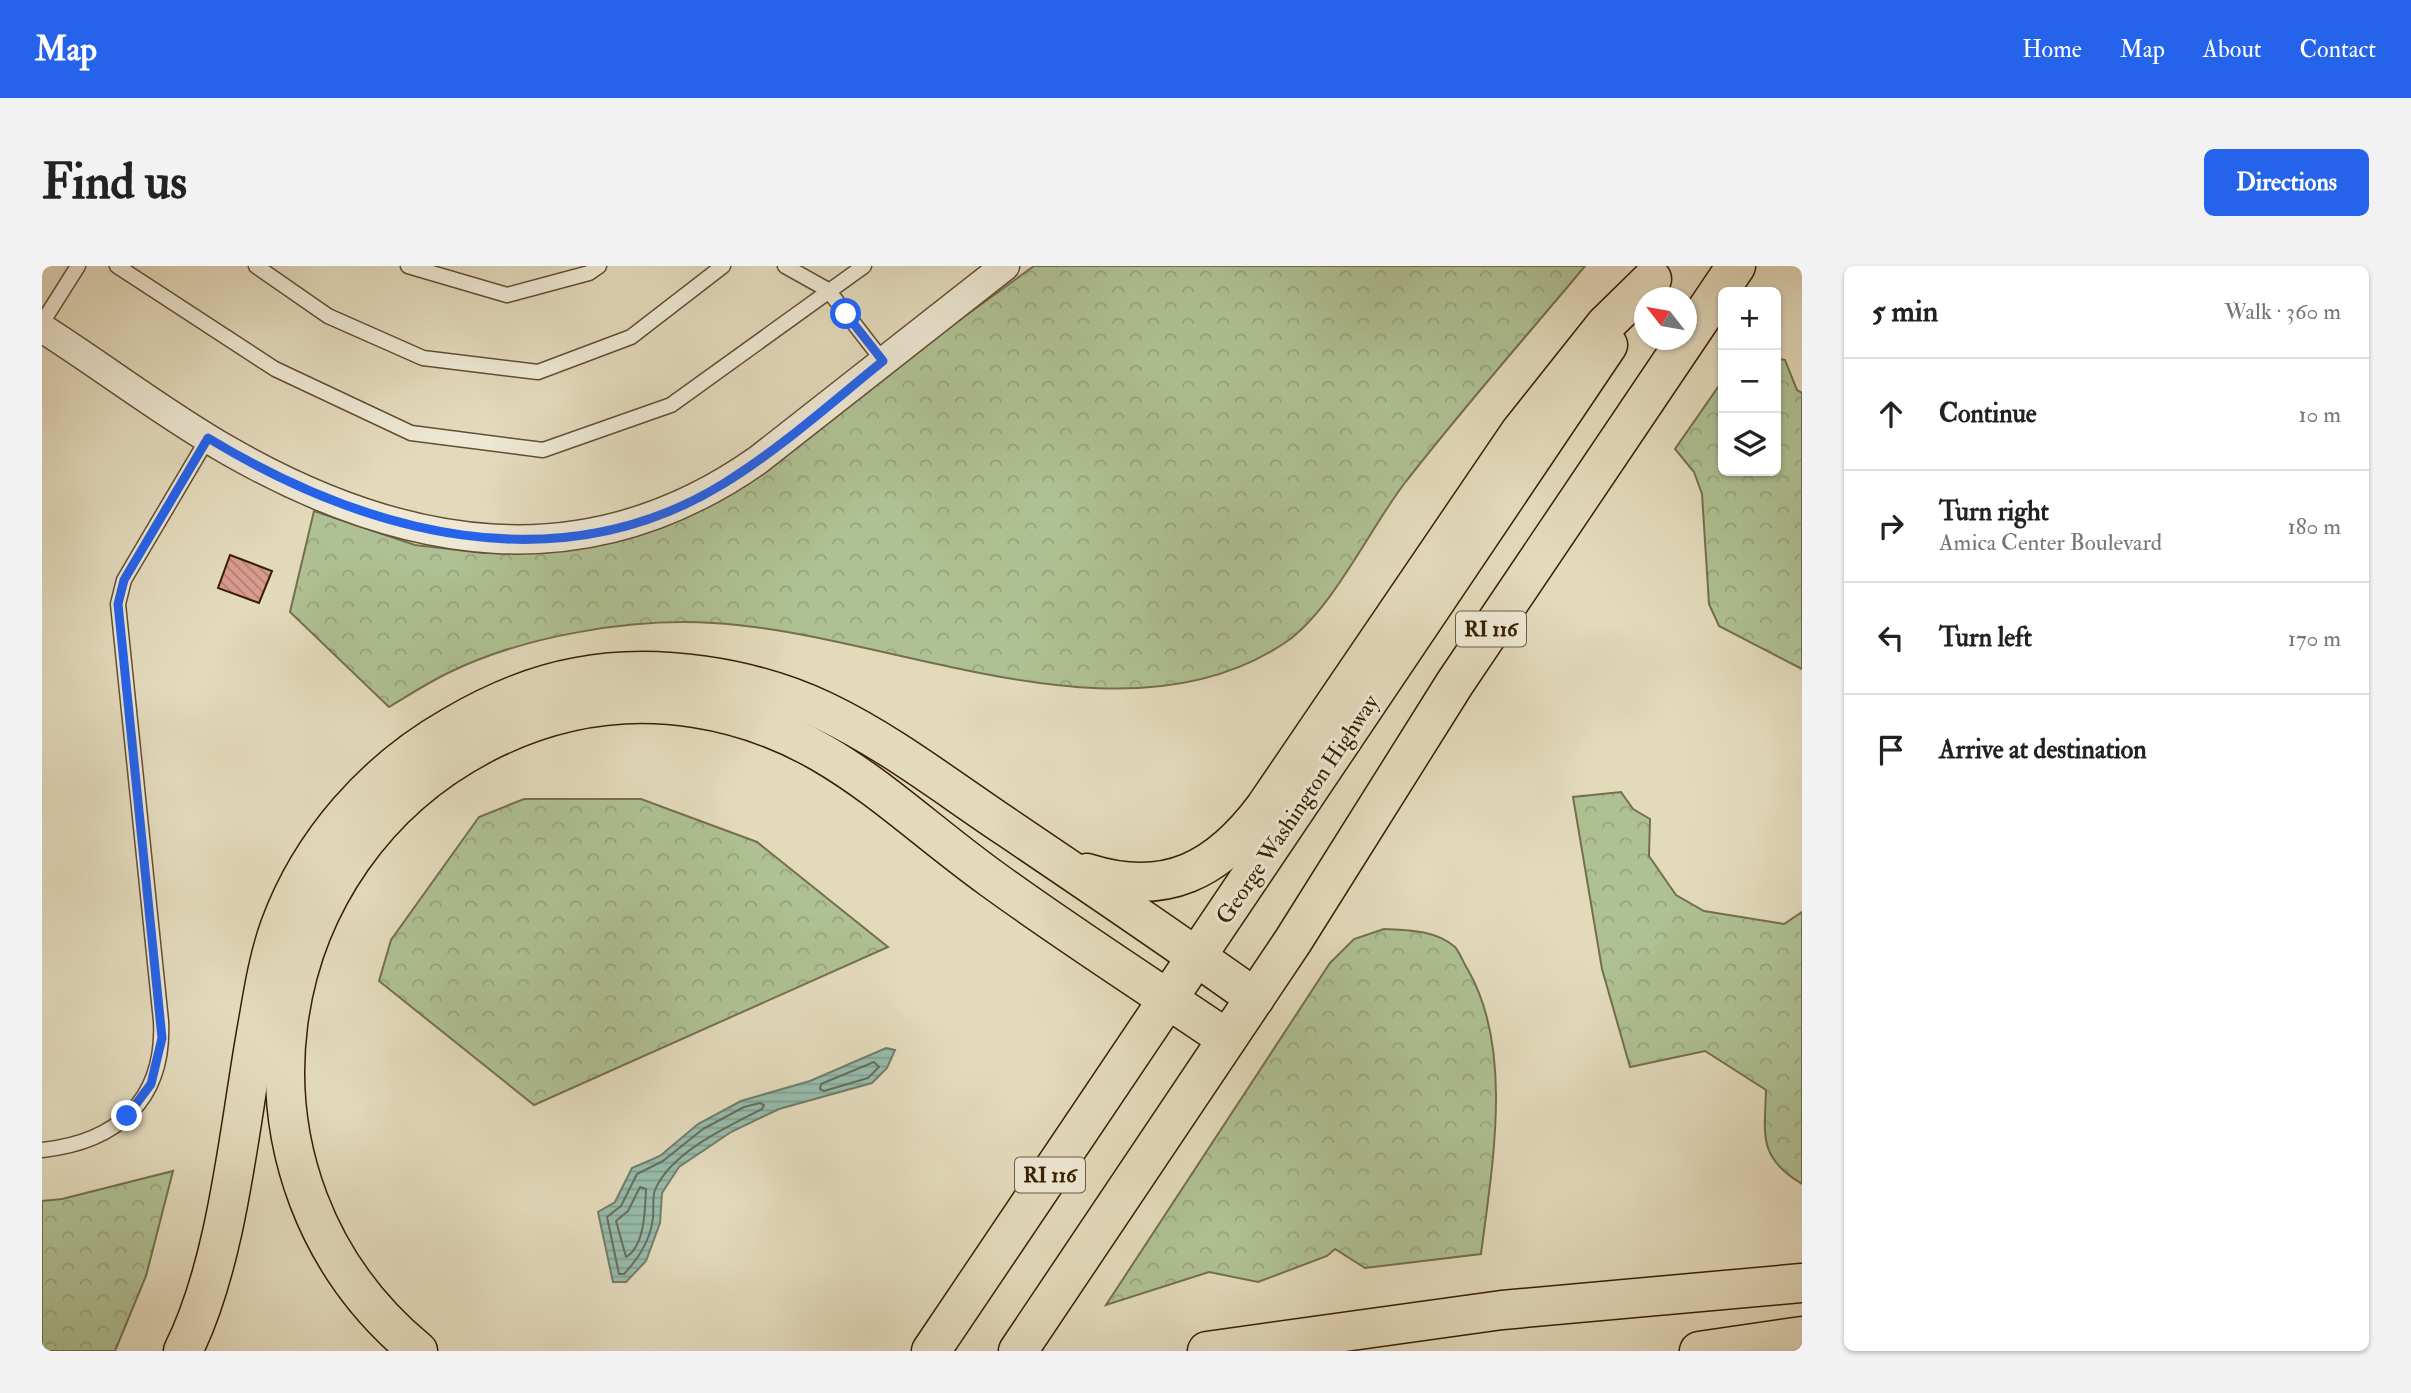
<!DOCTYPE html>
<html lang="en">
<head>
<meta charset="utf-8">
<style>
  :root { --surface:#fff; --page:#f2f2f2; --text:#222; --muted:#767676; --line:#e0e0e0; --accent:#2563eb }
  body { margin:0; font-family:"IM FELL Double Pica",serif; background:var(--page); color:var(--text) }
  .controls { position:absolute; right:21px; top:21px; display:grid; overflow:hidden; border-radius:10px; box-shadow:0 2px 5px #0004 }
  .controls button { width:63px; height:63px; display:grid; place-items:center; padding:0; border:0; border-bottom:2px solid var(--line); background:var(--surface); color:var(--text); font:35px sans-serif }
  .compass { position:absolute; left:1592px; top:21px; width:63px; height:63px; border-radius:50%; background:var(--surface); box-shadow:0 2px 5px #0004; rotate:301deg }
  .stop { position:absolute; width:21px; height:21px; margin:-16px; border:5px solid #2563eb; border-radius:50%; background:#fff }
  .stop.end { background:#2563eb; border-color:#fff; box-shadow:0 2px 7px #0008 }
  .list { margin:0; padding:0; list-style:none }
  h2 { display:flex; justify-content:space-between; align-items:center; height:91px; margin:0; padding:0 28px; font-size:30px }
  h2 small { font-size:23px; font-weight:400; color:var(--muted) }
  .list li { display:grid; grid-template-columns:46px 1fr auto; gap:21px; align-items:center; box-sizing:border-box; height:112px; padding:0 28px; border-top:2px solid var(--line) }
  .list b { display:block; font-size:26px; white-space:nowrap }
  .list p { margin:0; font-size:23px; white-space:nowrap; color:var(--muted) }
  .list em { font-size:23px; font-style:normal; color:var(--muted) }
  .icon { flex:none; width:38px; height:38px; fill:none; stroke:currentColor; stroke-width:2; stroke-linecap:round; stroke-linejoin:round }
  .map { position:relative; flex:none; width:1760px; height:1085px; overflow:hidden; border-radius:10px }
  header { display:flex; align-items:center; gap:42px; box-sizing:border-box; height:98px; padding:0 35px; background:var(--accent); color:#fff }
  header strong { font-size:33px }
  nav { display:flex; gap:38px; margin-inline-start:auto; font-size:24px }
  .intro { display:flex; align-items:center; justify-content:space-between; box-sizing:border-box; height:168px; padding:0 42px }
  h1 { margin:0; font-size:49px }
  .button { padding:18px 32px; border-radius:10px; background:var(--accent); color:#fff; font-size:24px; font-weight:700 }
  main { display:flex; gap:42px; padding:0 42px }
  aside { flex:1; background:var(--surface); border-radius:10px; box-shadow:0 2px 5px #0004 }
  .map>svg:first-child { display:block }
  .forest { fill:url(#forest-crowns); stroke:#74704c; stroke-width:2 }
  .water { fill:url(#water-rules); stroke:#717d68; stroke-width:2 }
  .lines { fill:none; stroke-linecap:round; stroke-linejoin:round }
  .shore { stroke:#686d58; stroke-width:2 }
  .building { fill:url(#building-back-hatch); stroke:#391f03; stroke-width:2 }
  .lane-casing { stroke:#644e31; stroke-width:17 }
  .street-casing { stroke:#644e31; stroke-width:31 }
  .primary-casing { stroke:#391f03; stroke-width:41 }
  .highway-casing { stroke:#391f03; stroke-width:41 }
  .lane { stroke:#ede7d3; stroke-width:14 }
  .street { stroke:#ede7d3; stroke-width:28 }
  .primary { stroke:#e3dabc; stroke-width:38 }
  .highway { stroke:#e3dabc; stroke-width:38 }
  .route { stroke:#2563eb; stroke-width:9 }
  .labels { text-anchor:middle; stroke-width:6; stroke-linejoin:round; paint-order:stroke }
  .shield { fill:#ede7d3; stroke:#6f5b41; stroke-width:2 }
  .shield-label { font-size:21px; font-weight:bold; fill:#391f03 }
  .street-label { font-size:23px; fill:#391f03; stroke:#ede7d3 }
</style>
</head>
<body>
<header>
<strong>Map</strong>
<nav><a>Home</a><a>Map</a><a>About</a><a>Contact</a></nav>
</header>
<div class="intro"><h1>Find us</h1><a class="button">Directions</a></div>
<main>
<div class="map">
<svg width="1760" height="1085" viewBox="0 0 1760 1085">
  <defs>
    <pattern id="forest-crowns" width="20" height="18" patternUnits="userSpaceOnUse" patternTransform="scale(1.75)"><rect width="20" height="18" fill="#afc194"/><path d="M2 6a3 3 0 1 1 6 0M12 15a3 3 0 1 1 6 0" fill="none" stroke="#97a57e"/></pattern>
    <pattern id="water-rules" width="6" height="5" patternUnits="userSpaceOnUse" patternTransform="scale(1.75)"><rect width="6" height="5" fill="#96bbac"/><path d="M0 2.5h6" fill="none" stroke="#82a092"/></pattern>
    <pattern id="building-back-hatch" width="6" height="6" patternUnits="userSpaceOnUse" patternTransform="scale(1.75)"><rect width="6" height="6" fill="#d99b8f"/><path d="M-1 5l2 2M0 0l6 6M5-1l2 2" fill="none" stroke="#b17e73"/></pattern>
  </defs>
  <rect width="100%" height="100%" fill="#e3dabc"/>
  <filter id="stains"><feTurbulence type="fractalNoise" baseFrequency=".00286" numOctaves="4"/><feColorMatrix values="0 0 0 0 .2 0 0 0 0 .09 0 0 0 0 .02 0 0 0 .5 -.17"/></filter>
  <radialGradient id="worn" r=".72"><stop offset=".6" stop-color="#630" stop-opacity="0"/><stop offset="1" stop-color="#630" stop-opacity=".3"/></radialGradient>
  <!-- forest -->
  <g class="forest">
    <path d="M992 0H1543C1483 72 1420 143 1362 218 1327 264 1290 344 1244 376 1081 487 847 366 671 357 589 352 482 370 408 406 387 416 367 429 347 441L248 346 272 245 373 279 441 287 510 282 729 191Z"/>
    <polygon points="1734,92 1743,94 1755,124 1760,127 1760,403 1677,360 1667,338 1660,228 1652,206 1633,183 1681,114 1681,205 1734,205"/>
    <path d="M1579 526 1591 543 1608 553 1607 590 1634 629 1662 645 1742 658 1760 646V918C1715 891 1723 868 1724 824L1663 785 1588 801 1560 703 1531 531Z"/>
    <polygon points="482,533 599,533 715,576 846,681 492,839 337,715 349,674 437,551"/>
    <path d="M1342 663C1366 664 1394 664 1413 681 1418 687 1422 698 1426 704 1472 784 1450 901 1439 988L1323 1002 1293 983 1285 990 1216 1016 1167 1006 1064 1039 1288 697 1312 673Z"/>
    <polygon points="131,905 104,1010 73,1085 0,1085 0,935 20,933"/>
  </g>
  <!-- water -->
  <polygon class="water" points="844,782 853,784 845,802 830,817 737,843 689,866 637,901 620,927 618,957 604,995 584,1016 571,1016 556,946 573,936 590,902 618,890 656,858 699,835 768,815"/>
  <g class="lines">
    <!-- shore -->
    <g class="shore">
      <polygon points="832,796 837,801 826,812 782,825 778,823 779,818"/>
      <path d="M718 837 722 839 720 843C686 860 628 887 613 924 610 932 612 943 611 951 609 973 596 993 582 1008H577L565 951 579 940 595 908 621 895 661 863 702 841Z"/>
      <path d="M598 921 604 923C603 943 603 980 584 991L574 955 586 945Z"/>
    </g>
  </g>
  <!-- building -->
  <polygon class="building" points="188,289 230,305 217,337 176,322"/>
  <g class="lines">
    <!-- lane casing -->
    <g class="lane-casing">
      <g id="lane">
        <polyline points="75,0 233,103 369,167 501,184 629,139 822,0"/>
        <polyline points="214,0 286,50 381,92 496,106 589,71 681,0"/>
        <polyline points="366,0 465,29 547,7 557,0"/>
        <polyline points="743,0 786,24 841,95"/>
        <polyline points="0,57 36,0"/>
        <path d="M0 884C75 876 123 834 119 755L76 338 82 314 166 172"/>
      </g>
    </g>
    <!-- street casing -->
    <g class="street-casing">
      <path id="street" d="M0 62C63 102 122 148 187 185 362 285 543 316 716 194L963 0"/>
    </g>
    <!-- primary casing -->
    <g class="primary-casing">
      <g id="primary">
        <polyline points="889,1085 1566,79"/>
        <polyline points="976,1085 1251,675 1413,417 1694,0"/>
      </g>
    </g>
    <!-- highway casing -->
    <g class="highway-casing">
      <g id="highway">
        <path d="M1045 607C1124 632 1176 604 1223 541L1478 166 1563 59 1610 13"/>
        <path d="M141 1085C186 995 197 862 215 762 221 728 226 693 238 660 269 576 332 505 409 461 448 438 491 419 536 411 614 396 711 411 782 445 847 476 906 522 966 562 1049 618 1132 674 1213 732"/>
        <path d="M376 1085C168 914 212 588 453 472 516 442 583 431 653 442 783 462 849 540 950 613 1027 669 1107 720 1185 773"/>
        <polyline points="1165,1085 1460,1044 1760,1017"/>
        <polyline points="1657,1085 1760,1070"/>
      </g>
    </g>
    <!-- lane -->
    <use href="#lane" class="lane"/>
    <!-- street -->
    <use href="#street" class="street"/>
    <!-- primary -->
    <use href="#primary" class="primary"/>
    <!-- highway -->
    <use href="#highway" class="highway"/>
  </g>
  <g class="lines">
    <!-- route -->
    <path class="route" d="M85 850 109 818 120 772 76 338 82 314 166 172C323 267 514 320 681 218 738 183 789 137 841 95L804 48"/>
  </g>
  <g class="labels">
    <!-- shield labels -->
    <g class="shield">
      <rect x="1414" y="345.5" width="70" height="35" rx="5"/>
      <rect x="973" y="891.5" width="70" height="35" rx="5"/>
    </g>
    <g class="shield-label">
      <text x="1449" y="370">RI 116</text>
      <text x="1008" y="916">RI 116</text>
    </g>
    <!-- street labels -->
    <g class="street-label">
      <text transform="translate(1255 543) rotate(-56)" y="8">George Washington Highway</text>
    </g>
  </g>
  <rect width="100%" height="100%" filter="url(#stains)"/>
  <rect width="100%" height="100%" fill="url(#worn)"/>
</svg>
<div class="controls">
<button>+</button>
<button>−</button>
<button><svg class="icon" aria-label="layers" viewBox="0 0 24 24"><path d="M12 4l9 5-9 5-9-5zM3 14l9 5 9-5"/></svg></button>
</div>
<svg class="compass" viewBox="-18 -18 36 36"><path d="M0-13l5 13h-10z" fill="#e53935"/><path d="M0 13l5-13h-10z" fill="#767676"/></svg>
<div class="stop" style="left:804px;top:48px"></div>
<div class="stop end" style="left:85px;top:850px"></div>
</div>
<aside>
<h2>5 min<small>Walk · 360 m</small></h2>
<ul class="list">
<li><svg class="icon" aria-label="ahead" viewBox="0 0 24 24"><path d="M12 20V5M6 11l6-6 6 6"/></svg><div><b>Continue</b></div><em>10 m</em></li>
<li><svg class="icon" aria-label="right" viewBox="0 0 24 24"><path d="M7 20v-9h11M14 6l5 5-5 5"/></svg><div><b>Turn right</b><p>Amica Center Boulevard</p></div><em>180 m</em></li>
<li><svg class="icon" aria-label="left" viewBox="0 0 24 24"><path d="M17 20v-9H6M10 6l-5 5 5 5"/></svg><div><b>Turn left</b></div><em>170 m</em></li>
<li><svg class="icon" aria-label="arrive" viewBox="0 0 24 24"><path d="M6 21V4h12l-3 4 3 4H6"/></svg><div><b>Arrive at destination</b></div></li>
</ul>
</aside>
</main>
</body>
</html>
